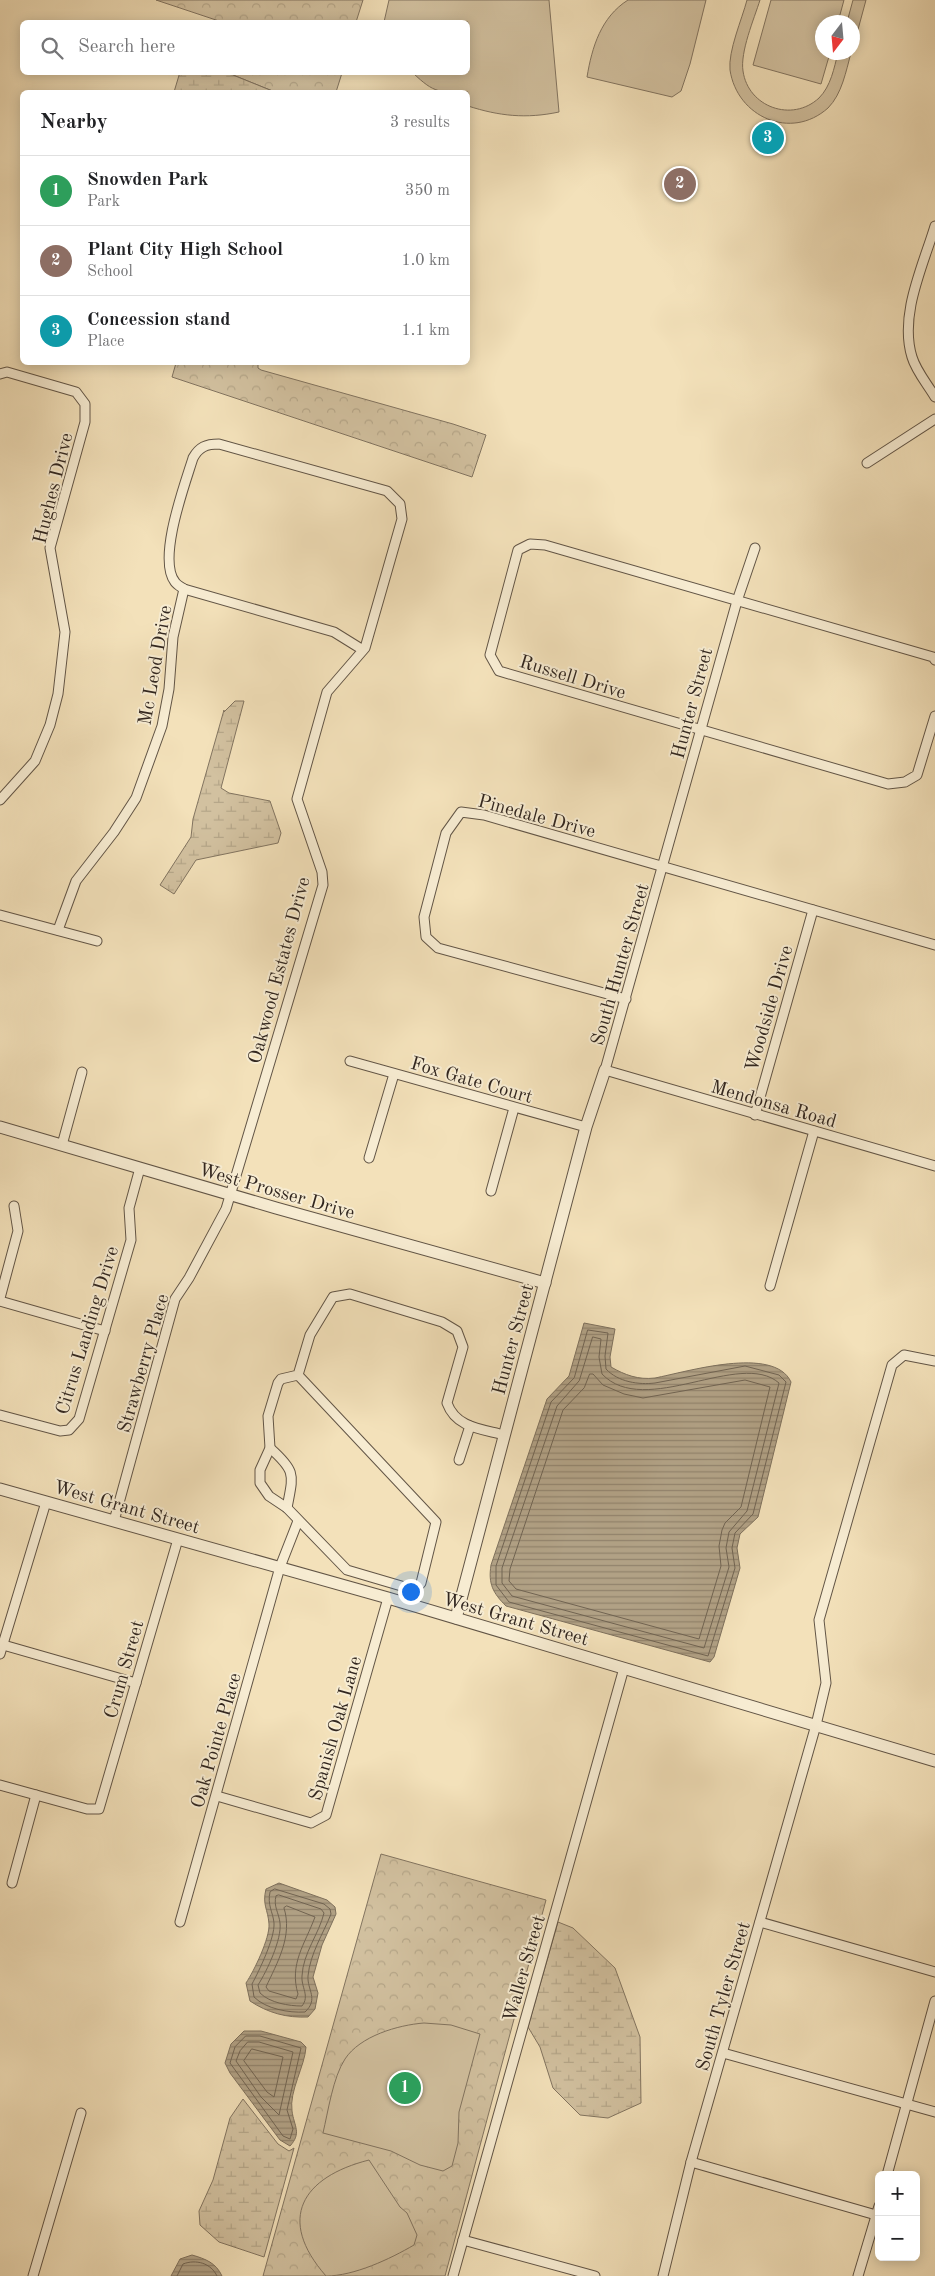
<!DOCTYPE html>
<html lang="en">
<head>
<meta charset="utf-8">
<style>
  :root { --surface:#fff; --page:#f6f6f6; --text:#202124; --muted:#757577; --line:#e0e0e0; --accent:#8f2418 }
  body { margin:0; font-family:"Old Standard TT",serif; background:var(--page); color:var(--text) }
  .controls { position:absolute; right:15px; bottom:15px; display:grid; overflow:hidden; border-radius:8px; box-shadow:0 2px 12px #0003 }
  .controls button { width:45px; height:45px; display:grid; place-items:center; padding:0; border:0; border-bottom:1px solid var(--line); background:var(--surface); color:var(--text); font:25px sans-serif }
  .compass { position:absolute; left:815px; top:15px; width:45px; height:45px; border-radius:50%; background:var(--surface); box-shadow:0 2px 12px #0003; rotate:196deg }
  .you { position:absolute; left:410px; top:1591px; width:18px; height:18px; margin:-12px; border:4px solid #fff; border-radius:50%; background:#1a73e8; box-shadow:0 0 0 8px #1a73e833 }
  .badge { display:grid; place-items:center; width:32px; height:32px; border-radius:50%; background:var(--accent); color:#fff; font-size:16px; font-weight:700 }
  .pin { position:absolute; translate:-50% -50%; border:2px solid #fff; box-shadow:0 1px 5px #0006 }
  .list { margin:0; padding:0; list-style:none }
  h2 { display:flex; justify-content:space-between; align-items:center; height:65px; margin:0; padding:0 20px; font-size:21px }
  h2 small { font-size:16px; font-weight:400; color:var(--muted) }
  .list li { display:grid; grid-template-columns:32px 1fr auto; gap:15px; align-items:center; box-sizing:border-box; height:70px; padding:0 20px; border-top:1px solid var(--line) }
  .list b { display:block; font-size:19px; white-space:nowrap }
  .list p { margin:0; font-size:16px; white-space:nowrap; color:var(--muted) }
  .list em { font-size:16px; font-style:normal; color:var(--muted) }
  .icon { flex:none; width:28px; height:28px; fill:none; stroke:currentColor; stroke-width:2; stroke-linecap:round; stroke-linejoin:round }
  .map { position:relative; flex:none; width:935px; height:2276px; overflow:hidden }
  .search { position:absolute; background:var(--surface); box-shadow:0 2px 12px #0003; left:20px; top:20px; width:450px; height:55px; display:flex; align-items:center; gap:12px; box-sizing:border-box; padding:0 18px; border-radius:8px; color:var(--muted); font-size:19px }
  .panel { position:absolute; background:var(--surface); box-shadow:0 2px 12px #0003; left:20px; top:90px; width:450px; height:275px; border-radius:8px }
  .map>svg:first-child { display:block }
  .forest { fill:url(#forest-crowns); stroke:#827460 }
  .wetland { fill:url(#wetland-marsh); stroke:#827460 }
  .pitch { fill:#d2c1a0; stroke:#827460 }
  .water { fill:url(#water-rules); stroke:#7e705c }
  .lines { fill:none; stroke-linecap:round; stroke-linejoin:round }
  .shore { stroke:#716452; stroke-width:1 }
  .minor-casing { stroke:#625546; stroke-width:11 }
  .tertiary-casing { stroke:#625546; stroke-width:13 }
  .minor { stroke:#f7ecd2; stroke-width:9 }
  .tertiary { stroke:#f7ecd2; stroke-width:11 }
  .labels { text-anchor:middle; stroke-width:4; stroke-linejoin:round; paint-order:stroke }
  .street-label { font-size:19px; fill:#31261f; stroke:#f7ecd2 }
</style>
</head>
<body>
<div class="map">
<svg width="935" height="2276" viewBox="0 0 935 2276">
  <defs>
    <pattern id="forest-crowns" width="20" height="18" patternUnits="userSpaceOnUse" patternTransform="scale(1.25)"><rect width="20" height="18" fill="#d2c1a0"/><path d="M2 6a3 3 0 1 1 6 0M12 15a3 3 0 1 1 6 0" fill="none" stroke="#b5a689"/></pattern>
    <pattern id="wetland-marsh" width="20" height="14" patternUnits="userSpaceOnUse" patternTransform="scale(1.25)"><rect width="20" height="14" fill="#d2c1a0"/><path d="M1 5h8M5 5V1M11 12h8M15 12V8" fill="none" stroke="#b5a689"/></pattern>
    <pattern id="water-rules" width="6" height="5" patternUnits="userSpaceOnUse" patternTransform="scale(1.25)"><rect width="6" height="5" fill="#b1a185"/><path d="M0 2.5h6" fill="none" stroke="#91836c"/></pattern>
  </defs>
  <rect width="100%" height="100%" fill="#f3e1ba"/>
  <filter id="stains"><feTurbulence type="fractalNoise" baseFrequency=".004" numOctaves="4"/><feColorMatrix values="0 0 0 0 .2 0 0 0 0 .09 0 0 0 0 .02 0 0 0 .5 -.17"/></filter>
  <radialGradient id="worn" r=".72"><stop offset=".6" stop-color="#630" stop-opacity="0"/><stop offset="1" stop-color="#630" stop-opacity=".3"/></radialGradient>
  <!-- forest -->
  <g class="forest">
    <polygon points="156,0 363,0 356,22 222,22"/>
    <polygon points="228,73 342,73 336,92 275,92"/>
    <polygon points="176,363 258,363 258,368 261,370 453,424 486,435 472,477 172,377"/>
    <polygon points="381,1854 546,1900 445,2276 263,2276"/>
  </g>
  <!-- wetland -->
  <g class="wetland">
    <polygon points="180,72 228,73 275,92 174,92"/>
    <polygon points="235,701 244,701 221,788 229,793 270,801 281,833 278,843 196,860 174,894 160,885 191,837 193,819 224,710 224,712"/>
    <polygon points="558,1922 573,1928 615,1968 640,2037 641,2103 608,2118 580,2115 553,2088 540,2047 528,2027"/>
    <polygon points="243,2099 278,2144 289,2151 294,2148 264,2257 219,2242 200,2225 199,2211 213,2180 230,2118"/>
  </g>
  <!-- pitch -->
  <g class="pitch">
    <path d="M389 0H549L559 112C526 119 499 116 468 106V92C439 92 435 94 413 73L468 72V22H384Z"/>
    <path d="M628 0H706L690 64 681 91 672 97 587 77C592 47 601 17 628 0Z"/>
    <path d="M747 0H760C754 19 740 52 743 71 748 107 792 123 819 98 831 86 834 68 838 53H851C846 71 842 94 828 108 791 141 737 117 730 70 728 51 742 19 747 0Z"/>
    <polygon points="771,0 844,0 838,22 822,22 822,52 830,53 821,84 753,65"/>
    <polygon points="853,0 866,0 853,48 852,22 847,22"/>
    <path d="M424 2023 451 2025 480 2034 459 2112 458 2143 452 2166 443 2171 420 2165 391 2151 323 2133C328 2112 333 2077 345 2059 360 2036 398 2025 424 2023Z"/>
    <path d="M369 2160 400 2207 407 2213 417 2235 414 2245C390 2259 354 2276 326 2276 276 2219 302 2177 369 2160Z"/>
  </g>
  <!-- water -->
  <g class="water">
    <path d="M584 1323 615 1329 610 1357 611 1367C625 1375 638 1380 655 1378 686 1372 774 1345 791 1382L758 1517 740 1534 737 1548 740 1568 714 1657 710 1662 506 1606C493 1593 488 1584 491 1565L547 1399 569 1376Z"/>
    <path d="M279 1883 327 1900 335 1907 336 1914 322 1945 313 1977 318 1993 315 2009 308 2017C287 2018 268 2013 250 2001L246 1983C254 1971 270 1938 269 1924 268 1909 262 1905 266 1889Z"/>
    <path d="M244 2031H261L301 2042 306 2047C305 2066 289 2091 292 2111 294 2126 302 2133 290 2146L280 2140 230 2073 225 2063 231 2044Z"/>
    <path d="M192 2255C206 2259 216 2263 222 2276H171L180 2259Z"/>
  </g>
  <g class="lines">
    <!-- shore -->
    <g class="shore">
      <path d="M588 1330 608 1333 605 1356 606 1369C618 1382 639 1385 655 1383L745 1366 779 1375 786 1382 753 1514 735 1533 732 1548 735 1568 708 1656 509 1602 496 1585V1566L551 1402 574 1378Z"/>
      <path d="M593 1337 601 1339 599 1357 602 1374C645 1419 740 1349 779 1383L747 1511 729 1532 726 1548 729 1567 704 1648 512 1596 502 1583V1568L557 1406 579 1381Z"/>
      <polygon points="590,1374 593,1374 603,1385 624,1394 643,1398 745,1380 770,1387 741,1507 725,1523 722,1530 719,1546 721,1566 699,1639 516,1589 509,1581 510,1569 563,1410 584,1388"/>
      <path d="M275 1889 324 1904 330 1909 331 1914C323 1934 310 1954 308 1976 307 1990 319 1999 305 2012 289 2013 266 2009 254 1997L252 1984C259 1971 275 1938 274 1923 273 1912 267 1905 270 1892Z"/>
      <path d="M279 1895 321 1909 324 1913C319 1934 303 1953 302 1976 301 1987 310 1996 302 2006 289 2006 270 2003 260 1993L258 1985C267 1971 282 1939 280 1923 279 1913 273 1906 276 1896Z"/>
      <path d="M287 1906 315 1917C305 1944 289 1964 298 1994L296 1999 269 1991 266 1987C277 1963 293 1936 284 1908Z"/>
      <polygon points="246,2036 260,2036 301,2048 287,2110 293,2129 290,2139 283,2136 230,2063 235,2047"/>
      <polygon points="248,2042 259,2042 293,2052 279,2115 261,2097 236,2061 240,2051"/>
      <polygon points="252,2049 283,2057 274,2097 267,2092 244,2061"/>
      <path d="M177 2276 183 2264C196 2259 211 2263 217 2276"/>
    </g>
    <!-- minor casing -->
    <g class="minor-casing">
      <g id="minor">
        <path d="M935 226C923 266 899 315 912 357 916 371 928 385 935 397"/>
        <polyline points="0,374 7,372 76,392 85,404 85,422 50,548 65,632 58,694 50,725 35,761 0,800"/>
        <polyline points="867,463 935,419"/>
        <polyline points="755,548 737,601 605,1070 935,1166"/>
        <polyline points="935,660 933,657 545,545 530,544 518,550 490,655 499,671 888,784 905,782 917,775 935,716"/>
        <polyline points="0,915 97,941"/>
        <polyline points="58,930 76,881 114,832 136,798 162,726 169,689 173,637 184,589"/>
        <polyline points="626,999 438,948 426,937 424,917 446,833 461,812 484,815 935,945"/>
        <polyline points="350,1061 586,1127"/>
        <polyline points="755,1115 813,910"/>
        <polyline points="62,1145 82,1072"/>
        <polyline points="369,1158 394,1074"/>
        <polyline points="491,1191 514,1108"/>
        <polyline points="770,1286 814,1131"/>
        <polyline points="0,1298 18,1231 14,1206"/>
        <polyline points="0,1301 105,1331"/>
        <path d="M298 1375 436 1522 421 1583 415 1590 347 1570 287 1508 269 1496 260 1483V1470L270 1448 268 1416 278 1383 281 1379 298 1375 310 1335 333 1297 350 1294 442 1322 457 1331 463 1347 447 1403C456 1428 482 1429 504 1435"/>
        <polyline points="0,1415 60,1431 69,1430 79,1419 131,1240 129,1208 140,1168"/>
        <path d="M270 1448C297 1472 293 1475 287 1508"/>
        <polyline points="459,1460 470,1426"/>
        <path d="M114 1521 175 1299 189 1278 226 1209 323 885 322 872 297 799 327 692 365 648 402 519 400 504 387 491 219 444C206 444 199 447 193 458 185 484 157 559 175 582 177 585 181 587 184 589L334 632 363 650"/>
        <polyline points="0,1644 136,1683"/>
        <polyline points="0,1654 46,1502"/>
        <polyline points="0,1785 87,1809 99,1809 178,1539"/>
        <polyline points="217,1796 311,1823 326,1815 388,1598"/>
        <polyline points="12,1883 36,1795"/>
        <polyline points="180,1922 280,1567 298,1521"/>
        <polyline points="760,1922 935,1972"/>
        <polyline points="723,2053 935,2112"/>
        <polyline points="691,2162 876,2215"/>
        <polyline points="887,2175 935,2001"/>
        <polyline points="463,2240 595,2276"/>
        <polyline points="33,2276 81,2113"/>
        <polyline points="453,2276 624,1668"/>
        <polyline points="663,2276 691,2162 816,1725 826,1683 819,1620 892,1365 904,1355 935,1361"/>
        <polyline points="858,2276 879,2206"/>
      </g>
    </g>
    <!-- tertiary casing -->
    <g class="tertiary-casing">
      <g id="tertiary">
        <polyline points="0,1127 276,1208 545,1283"/>
        <polyline points="0,1489 388,1598 935,1761"/>
        <polyline points="456,1618 586,1127 605,1070"/>
      </g>
    </g>
    <!-- minor -->
    <use href="#minor" class="minor"/>
    <!-- tertiary -->
    <use href="#tertiary" class="tertiary"/>
  </g>
  <g class="labels">
    <!-- street labels -->
    <g class="street-label">
      <text transform="translate(52 488) rotate(-76)" y="7">Hughes Drive</text>
      <text transform="translate(154 665) rotate(-80)" y="7">Mc Leod Drive</text>
      <text transform="translate(573 676) rotate(17)" y="7">Russell Drive</text>
      <text transform="translate(691 703) rotate(-75)" y="7">Hunter Street</text>
      <text transform="translate(537 815) rotate(15)" y="7">Pinedale Drive</text>
      <text transform="translate(619 964) rotate(-74)" y="7">South Hunter Street</text>
      <text transform="translate(278 970) rotate(-75)" y="7">Oakwood Estates Drive</text>
      <text transform="translate(768 1008) rotate(-74)" y="7">Woodside Drive</text>
      <text transform="translate(472 1079) rotate(16)" y="7">Fox Gate Court</text>
      <text transform="translate(774 1103) rotate(16)" y="7">Mendonsa Road</text>
      <text transform="translate(277 1190) rotate(16)" y="7">West Prosser Drive</text>
      <text transform="translate(86 1330) rotate(-73)" y="7">Citrus Landing Drive</text>
      <text transform="translate(512 1339) rotate(-75)" y="7">Hunter Street</text>
      <text transform="translate(142 1363) rotate(-74)" y="7">Strawberry Place</text>
      <text transform="translate(127 1506) rotate(16)" y="7">West Grant Street</text>
      <text transform="translate(516 1618) rotate(16)" y="7">West Grant Street</text>
      <text transform="translate(123 1669) rotate(-74)" y="7">Crum Street</text>
      <text transform="translate(334 1728) rotate(-74)" y="7">Spanish Oak Lane</text>
      <text transform="translate(215 1740) rotate(-74)" y="7">Oak Pointe Place</text>
      <text transform="translate(523 1968) rotate(-74)" y="7">Waller Street</text>
      <text transform="translate(722 1996) rotate(-74)" y="7">South Tyler Street</text>
    </g>
  </g>
  <rect width="100%" height="100%" filter="url(#stains)"/>
  <rect width="100%" height="100%" fill="url(#worn)"/>
</svg>
<div class="controls">
<button>+</button>
<button>−</button>
</div>
<svg class="compass" viewBox="-18 -18 36 36"><path d="M0-13l5 13h-10z" fill="#e53935"/><path d="M0 13l5-13h-10z" fill="#757577"/></svg>
<div class="you"></div>
<div class="pin badge" style="left:405px;top:2088px;background:#2e9e5b">1</div>
<div class="pin badge" style="left:680px;top:184px;background:#8d6e63">2</div>
<div class="pin badge" style="left:768px;top:138px;background:#0f9aa8">3</div>
<div class="search"><svg class="icon" aria-label="search" viewBox="0 0 24 24"><circle cx="10" cy="10" r="6"/><path d="M15 15l6 6"/></svg>Search here</div>
<section class="panel">
<h2>Nearby<small>3 results</small></h2>
<ul class="list">
<li><span class="badge" style="background:#2e9e5b">1</span><div><b>Snowden Park</b><p>Park</p></div><em>350 m</em></li>
<li><span class="badge" style="background:#8d6e63">2</span><div><b>Plant City High School</b><p>School</p></div><em>1.0 km</em></li>
<li><span class="badge" style="background:#0f9aa8">3</span><div><b>Concession stand</b><p>Place</p></div><em>1.1 km</em></li>
</ul>
</section>
</div>
</body>
</html>
